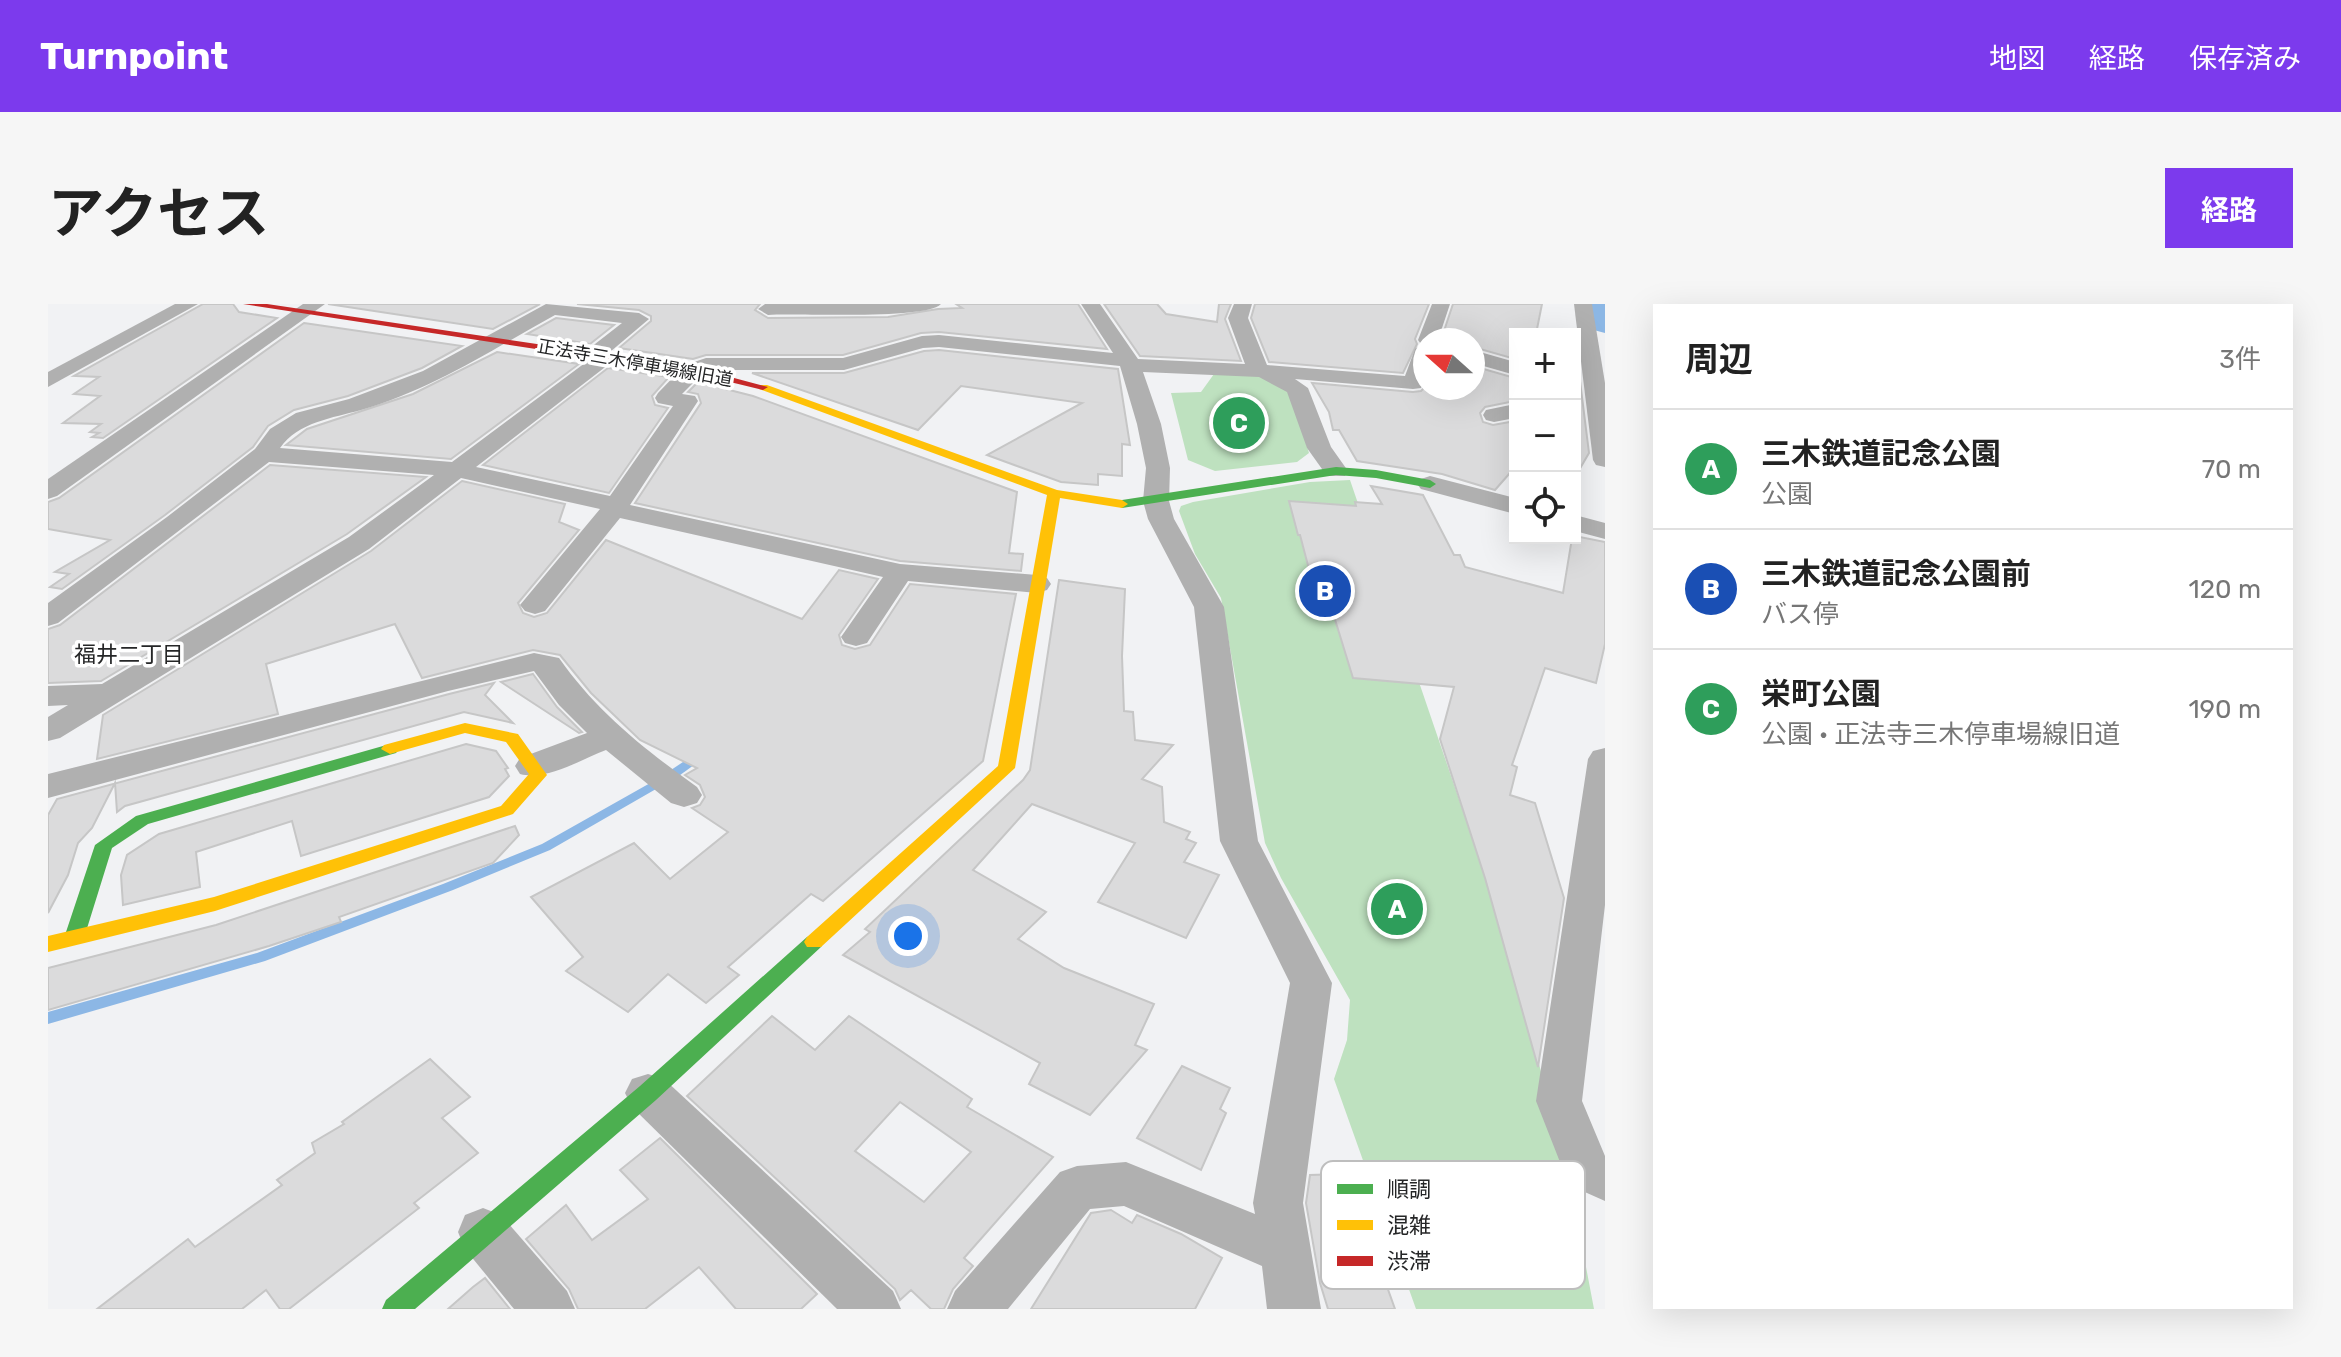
<!DOCTYPE html>
<html lang="ja">
<head>
<meta charset="utf-8">
<style>
  :root { --surface:#fff; --page:#f6f6f6; --text:#222; --muted:#767676; --line:#e0e0e0; --accent:#7c3aed }
  body { margin:0; font-family:Rubik,"Noto Sans JP",sans-serif; background:var(--page); color:var(--text) }
  .controls { position:absolute; right:24px; top:24px; display:grid; overflow:hidden; border-radius:0px; box-shadow:0 8px 32px #0002 }
  .controls button { width:72px; height:72px; display:grid; place-items:center; padding:0; border:0; border-bottom:2px solid var(--line); background:var(--surface); color:var(--text); font:40px sans-serif }
  .compass { position:absolute; left:1365px; top:24px; width:72px; height:72px; border-radius:50%; background:var(--surface); box-shadow:0 8px 32px #0002; rotate:291deg }
  .you { position:absolute; left:860px; top:632px; width:28px; height:28px; margin:-20px; border:6px solid #fff; border-radius:50%; background:#1a73e8; box-shadow:0 0 0 12px #1a73e833 }
  .badge { display:grid; place-items:center; width:52px; height:52px; border-radius:50%; background:var(--accent); color:#fff; font-size:26px; font-weight:700 }
  .pin { position:absolute; translate:-50% -50%; border:4px solid #fff; box-shadow:0 2px 8px #0006 }
  .list { margin:0; padding:0; list-style:none }
  h2 { display:flex; justify-content:space-between; align-items:center; height:104px; margin:0; padding:0 32px; font-size:34px }
  h2 small { font-size:26px; font-weight:400; color:var(--muted) }
  .list li { display:grid; grid-template-columns:52px 1fr auto; gap:24px; align-items:center; box-sizing:border-box; height:120px; padding:0 32px; border-top:2px solid var(--line) }
  .list b { display:block; font-size:30px; white-space:nowrap }
  .list p { margin:0; font-size:26px; white-space:nowrap; color:var(--muted) }
  .list em { font-size:26px; font-style:normal; color:var(--muted) }
  .icon { flex:none; width:44px; height:44px; fill:none; stroke:currentColor; stroke-width:2; stroke-linecap:round; stroke-linejoin:round }
  .map { position:relative; flex:none; width:1557px; height:1005px; overflow:hidden; border-radius:0px }
  header { display:flex; align-items:center; gap:48px; box-sizing:border-box; height:112px; padding:0 40px; background:var(--accent); color:#fff }
  header strong { font-size:38px }
  nav { display:flex; gap:44px; margin-inline-start:auto; font-size:28px }
  .intro { display:flex; align-items:center; justify-content:space-between; box-sizing:border-box; height:192px; padding:0 48px }
  h1 { margin:0; font-size:56px }
  .button { padding:20px 36px; border-radius:0px; background:var(--accent); color:#fff; font-size:28px; font-weight:700 }
  main { display:flex; gap:48px; padding:0 48px }
  aside { flex:1; background:var(--surface); border-radius:0px; box-shadow:0 8px 32px #0002 }
  .map>svg:first-child { display:block }
  .green { fill:#bee1bf }
  .lines { fill:none; stroke-linecap:round; stroke-linejoin:round }
  .stream { fill:#8cb7e5; fill-rule:evenodd }
  .river { fill:#8cb7e5; fill-rule:evenodd }
  .building { fill:#dbdbdc; stroke:#c6c6c6; stroke-width:2; fill-rule:evenodd }
  .street { fill:#b0b0b0; fill-rule:evenodd }
  .fast { fill:#4caf50; fill-rule:evenodd }
  .slow { fill:#ffc107; fill-rule:evenodd }
  .jam { fill:#c62828; fill-rule:evenodd }
  .labels { text-anchor:middle; stroke-width:7; stroke-linejoin:round; paint-order:stroke }
  .far-street-label { font-size:18px; fill:#252627; stroke:#fff }
  .neighbourhood-label { font-size:22px; fill:#252627; stroke:#fff }
  .key { fill:#fff; stroke:#bebebe; stroke-width:2 }
  .key-label { font-size:22px; fill:#252627 }
</style>
</head>
<body>
<header>
<strong>Turnpoint</strong>
<nav><a>地図</a><a>経路</a><a>保存済み</a></nav>
</header>
<div class="intro"><h1>アクセス</h1><a class="button">経路</a></div>
<main>
<div class="map">
<svg width="1557" height="1005" viewBox="0 0 1557 1005">
  <rect width="100%" height="100%" fill="#f1f2f4"/>
  <!-- green -->
  <g class="green">
    <polygon points="1166,70 1213,72 1242,88 1261,149 1249,158 1167,167 1140,156 1123,89 1153,88"/>
    <polygon points="1302,176 1459,636 1523,884 1546,1005 1368,1005 1286,775 1299,736 1302,696 1233,574 1217,539 1173,294 1147,250 1131,207 1133,202 1145,198 1262,178"/>
  </g>
  <g class="lines">
    <!-- stream -->
    <g class="stream">
      <polygon points="653,446 659,450 657,453 628,474 620,474 618,471 620,468"/>
      <polygon points="604,478 608,479 610,482 608,485 502,546 405,586 217,657 0,720 0,708 209,649 395,580 494,540"/>
    </g>
    <!-- river -->
    <polygon class="river" points="1534,0 1557,0 1557,29 1542,25 1536,16"/>
  </g>
  <!-- building -->
  <g class="building">
    <polygon points="155,0 185,0 191,8 229,14 55,134 44,133 51,129 42,128 53,120 15,119 52,92 26,90 51,73 26,72"/>
    <polygon points="280,0 492,0 445,25"/>
    <polygon points="529,0 712,0 707,6 720,14 840,13 890,5 914,4 908,0 1030,0 1059,45 891,28 873,29 795,51 658,51 645,55 571,44 603,17 603,12 591,6"/>
    <polygon points="1056,0 1109,0 1118,10 1169,18 1171,0 1183,0 1177,15 1193,57 1092,52"/>
    <polygon points="1207,0 1381,0 1367,35 1369,40 1355,69 1221,58 1203,14"/>
    <polygon points="1405,0 1494,0 1488,30 1467,30 1467,55 1425,43 1425,36 1393,36"/>
    <polygon points="508,14 566,21 542,40 479,30"/>
    <polygon points="256,19 414,42 374,64 300,92 246,106 220,122 205,143 117,211 14,285 2,283 21,270 7,268 62,236 0,225 0,198 11,194"/>
    <polygon points="891,46 1070,65 1082,141 1074,140 1074,172 1050,170 1050,181 1013,178 939,151 1034,99 913,82 870,126 704,69 796,69 876,47"/>
    <polygon points="449,48 531,60 403,155 238,141 259,125 365,90"/>
    <polygon points="1425,62 1467,74 1467,97 1437,103 1432,109 1435,118 1445,121 1467,117 1467,172 1461,170 1447,186 1394,170 1309,157 1291,126 1285,126 1281,108 1264,79 1365,88 1373,87 1377,83 1425,84"/>
    <polygon points="560,64 621,73 604,92 607,101 620,104 561,189 435,161"/>
    <polygon points="1527,68 1531,69 1541,149 1527,173"/>
    <polygon points="650,78 705,92 969,188 961,249 975,250 973,267 852,257 587,199 653,99 650,90 640,88"/>
    <polygon points="222,161 378,173 299,230 53,377 0,379 0,325 12,321"/>
    <polygon points="414,177 517,200 511,218 531,226 470,299 475,309 486,313 499,309 558,236 754,315 791,266 830,275 791,331 794,341 807,345 822,341 862,280 968,290 935,457 775,597 763,590 680,663 691,671 658,699 620,670 580,708 518,667 535,653 483,593 586,539 622,575 680,528 644,504 652,501 657,493 652,481 637,471 649,464 592,436 543,389 512,351 485,346 374,374 347,320 218,360 230,410 49,455 55,411 323,247"/>
    <polygon points="1323,182 1375,191 1406,251 1412,251 1417,263 1515,289 1524,234 1527,232 1557,238 1557,340 1548,379 1497,364 1464,461 1469,463 1462,491 1487,499 1516,594 1490,763 1437,574 1392,435 1406,383 1305,374 1273,270 1262,269 1252,231 1250,231 1241,197 1308,202 1307,198 1334,200"/>
    <polygon points="1011,276 1077,285 1074,352 1076,407 1085,408 1087,436 1125,441 1094,475 1114,483 1116,518 1142,528 1138,535 1148,539 1136,558 1171,571 1138,634 1050,598 1087,539 984,500 925,566 998,608 970,635 1016,664 1106,700 1087,741 1099,746 1042,811 981,780 992,759 795,651 822,628 817,625 975,476 982,466"/>
    <polygon points="485,370 509,403 534,428 531,429 453,378"/>
    <polygon points="446,379 437,391 465,419 416,408 77,502 69,508 67,479 44,524 30,539 20,571 0,609 0,511 9,495 401,390"/>
    <polygon points="418,440 448,447 460,464 457,465 461,472 441,493 253,552 244,517 148,548 152,583 75,601 73,571 79,551 111,530"/>
    <polygon points="467,522 471,531 445,559 291,613 293,618 221,642 0,706 0,664 168,621"/>
    <path d="M724 712 767 746 801 712 924 795 919 803 1005 853 916 954 925 962 905 985 896 1005H883L863 986 852 996 847 985 639 792ZM852 798 923 848 876 898 807 847Z"/>
    <polygon points="382,755 422,793 394,814 430,849 366,899 371,904 241,1005 232,1005 218,986 194,1005 49,1005 140,935 147,943 234,881 229,876 267,849 264,839 296,820 294,818"/>
    <polygon points="1134,762 1182,784 1172,805 1178,809 1153,866 1089,834"/>
    <polygon points="612,834 769,990 753,1005 688,1005 651,963 597,1005 530,1005 521,985 478,935 518,901 544,936 600,895 572,866"/>
    <polygon points="1294,870 1309,899 1347,1005 1280,1005 1272,979 1258,899 1262,871"/>
    <polygon points="1063,906 1084,919 1089,911 1133,930 1174,954 1147,1005 983,1005 1043,909"/>
    <polygon points="437,974 462,1005 400,1005 425,983"/>
  </g>
  <g class="lines">
    <!-- street -->
    <g class="street">
      <polygon points="127,0 150,0 0,83 0,68"/>
      <polygon points="255,0 277,0 9,192 0,195 0,175"/>
      <path d="M498 0 591 9 601 15 562 48 568 53 565 57 428 163 562 192 625 102 610 99 607 94 610 89 637 61 658 54H795L874 32 891 31 1065 49 1033 0H1052L1090 55 1197 60 1180 14 1186 0H1204L1200 14 1219 61 1357 72 1367 45 1373 40 1370 36 1384 0H1402L1390 36H1377V76L1373 84 1365 85 1247 75 1260 84 1283 143 1300 167 1297 172H1279L1259 144 1239 88 1211 73 1095 68 1113 120 1122 164 1121 197 1126 215 1176 303 1210 537 1284 679 1255 899 1273 1005H1219L1214 962 1076 902 1042 905 960 1005H899L907 987 1012 868 1029 862 1078 858 1207 910 1205 899 1242 679 1172 537 1146 303 1100 215 1095 197 1098 164 1089 120 1072 62 891 43 875 44 796 66H661L653 71 634 90 647 92 650 97 582 201 852 260 989 271 999 274 1003 280 999 286 989 289 860 277 819 339 808 342 797 339 793 333 835 273 572 214 497 307 487 310 477 307 472 301 552 205 413 174 321 245 12 434 0 437V413L20 401 0 402V382L54 380 301 233 386 171 221 158 10 319 0 322V299L119 213 207 145 222 125 248 109 301 95 375 67ZM507 11 574 19 538 47 535 51 541 56 404 158 232 144C250 118 285 114 313 106 383 86 444 46 507 11Z"/>
      <path d="M893 0C878 16 750 9 720 11L710 5 717 0Z"/>
      <polygon points="1526,0 1544,0 1557,79 1557,163 1548,161 1545,156"/>
      <polygon points="1425,46 1467,58 1467,71 1425,59"/>
      <polygon points="1467,100 1467,114 1446,118 1438,116 1435,111 1438,106"/>
      <polygon points="1382,172 1467,194 1467,210 1373,185 1369,180 1373,175"/>
      <polygon points="1527,211 1557,219 1557,235 1527,227"/>
      <path d="M486 349 511 354C548 407 596 445 649 483L654 491 649 499 636 503 623 499 558 446C532 456 499 477 472 470L467 462 472 454 539 429 511 401 486 367 400 387 0 494V470Z"/>
      <polygon points="1557,444 1557,601 1534,797 1557,852 1557,897 1521,881 1488,797 1540,455 1545,447"/>
      <polygon points="600,770 616,775 845,987 853,1005 789,1005 584,803 577,789 584,775"/>
      <polygon points="435,904 453,911 519,987 527,1005 466,1005 417,945 410,928 417,911"/>
    </g>
    <!-- fast -->
    <g class="fast">
      <polygon points="1288,163 1328,166 1382,176 1388,180 1382,184 1328,174 1288,171 1074,204 1068,200 1074,196"/>
      <polygon points="342,440 351,445 348,449 100,520 64,544 36,634 33,639 19,639 16,634 47,541 88,512"/>
      <polygon points="766,630 773,633 776,638 773,643 608,796 367,1005 334,1005 338,996 592,782 759,633"/>
    </g>
    <!-- slow -->
    <g class="slow">
      <polygon points="711,81 719,81 1009,186 1074,196 1080,200 1074,204 1012,194 967,464 773,643 759,643 756,638 759,633 950,462 999,191 711,85"/>
      <polygon points="417,419 470,430 499,471 465,510 167,607 0,648 0,632 166,593 453,502 481,470 458,438 417,429 342,450 333,445 336,441"/>
    </g>
    <!-- jam -->
    <polygon class="jam" points="195,0 219,0 645,63 720,83 715,86 645,69"/>
  </g>
  <g class="labels">
    <!-- far-street labels -->
    <g class="far-street-label">
      <text transform="translate(587 59) rotate(10)" y="6">正法寺三木停車場線旧道</text>
    </g>
    <!-- neighbourhood labels -->
    <g class="neighbourhood-label">
      <text x="81" y="358">福井二丁目</text>
    </g>
  </g>
  <!-- legend -->
  <rect x="1273" y="857" width="264" height="128" rx="12" class="key"/>
  <rect x="1289" y="880" width="36" height="10" fill="#4caf50"/>
  <rect x="1289" y="916" width="36" height="10" fill="#ffc107"/>
  <rect x="1289" y="952" width="36" height="10" fill="#c62828"/>
  <g class="key-label">
    <text x="1339" y="893">順調</text>
    <text x="1339" y="929">混雑</text>
    <text x="1339" y="965">渋滞</text>
  </g>
</svg>
<div class="controls">
<button>+</button>
<button>−</button>
<button><svg class="icon" aria-label="locate" viewBox="0 0 24 24"><circle cx="12" cy="12" r="6"/><path d="M12 2v4M12 18v4M2 12h4M18 12h4"/></svg></button>
</div>
<svg class="compass" viewBox="-18 -18 36 36"><path d="M0-13l5 13h-10z" fill="#e53935"/><path d="M0 13l5-13h-10z" fill="#767676"/></svg>
<div class="you"></div>
<div class="pin badge" style="left:1349px;top:605px;background:#2e9e5b">A</div>
<div class="pin badge" style="left:1277px;top:287px;background:#1a4fb4">B</div>
<div class="pin badge" style="left:1191px;top:119px;background:#2e9e5b">C</div>
</div>
<aside>
<h2>周辺<small>3件</small></h2>
<ul class="list">
<li><span class="badge" style="background:#2e9e5b">A</span><div><b>三木鉄道記念公園</b><p>公園</p></div><em>70 m</em></li>
<li><span class="badge" style="background:#1a4fb4">B</span><div><b>三木鉄道記念公園前</b><p>バス停</p></div><em>120 m</em></li>
<li><span class="badge" style="background:#2e9e5b">C</span><div><b>栄町公園</b><p>公園 · 正法寺三木停車場線旧道</p></div><em>190 m</em></li>
</ul>
</aside>
</main>
</body>
</html>
